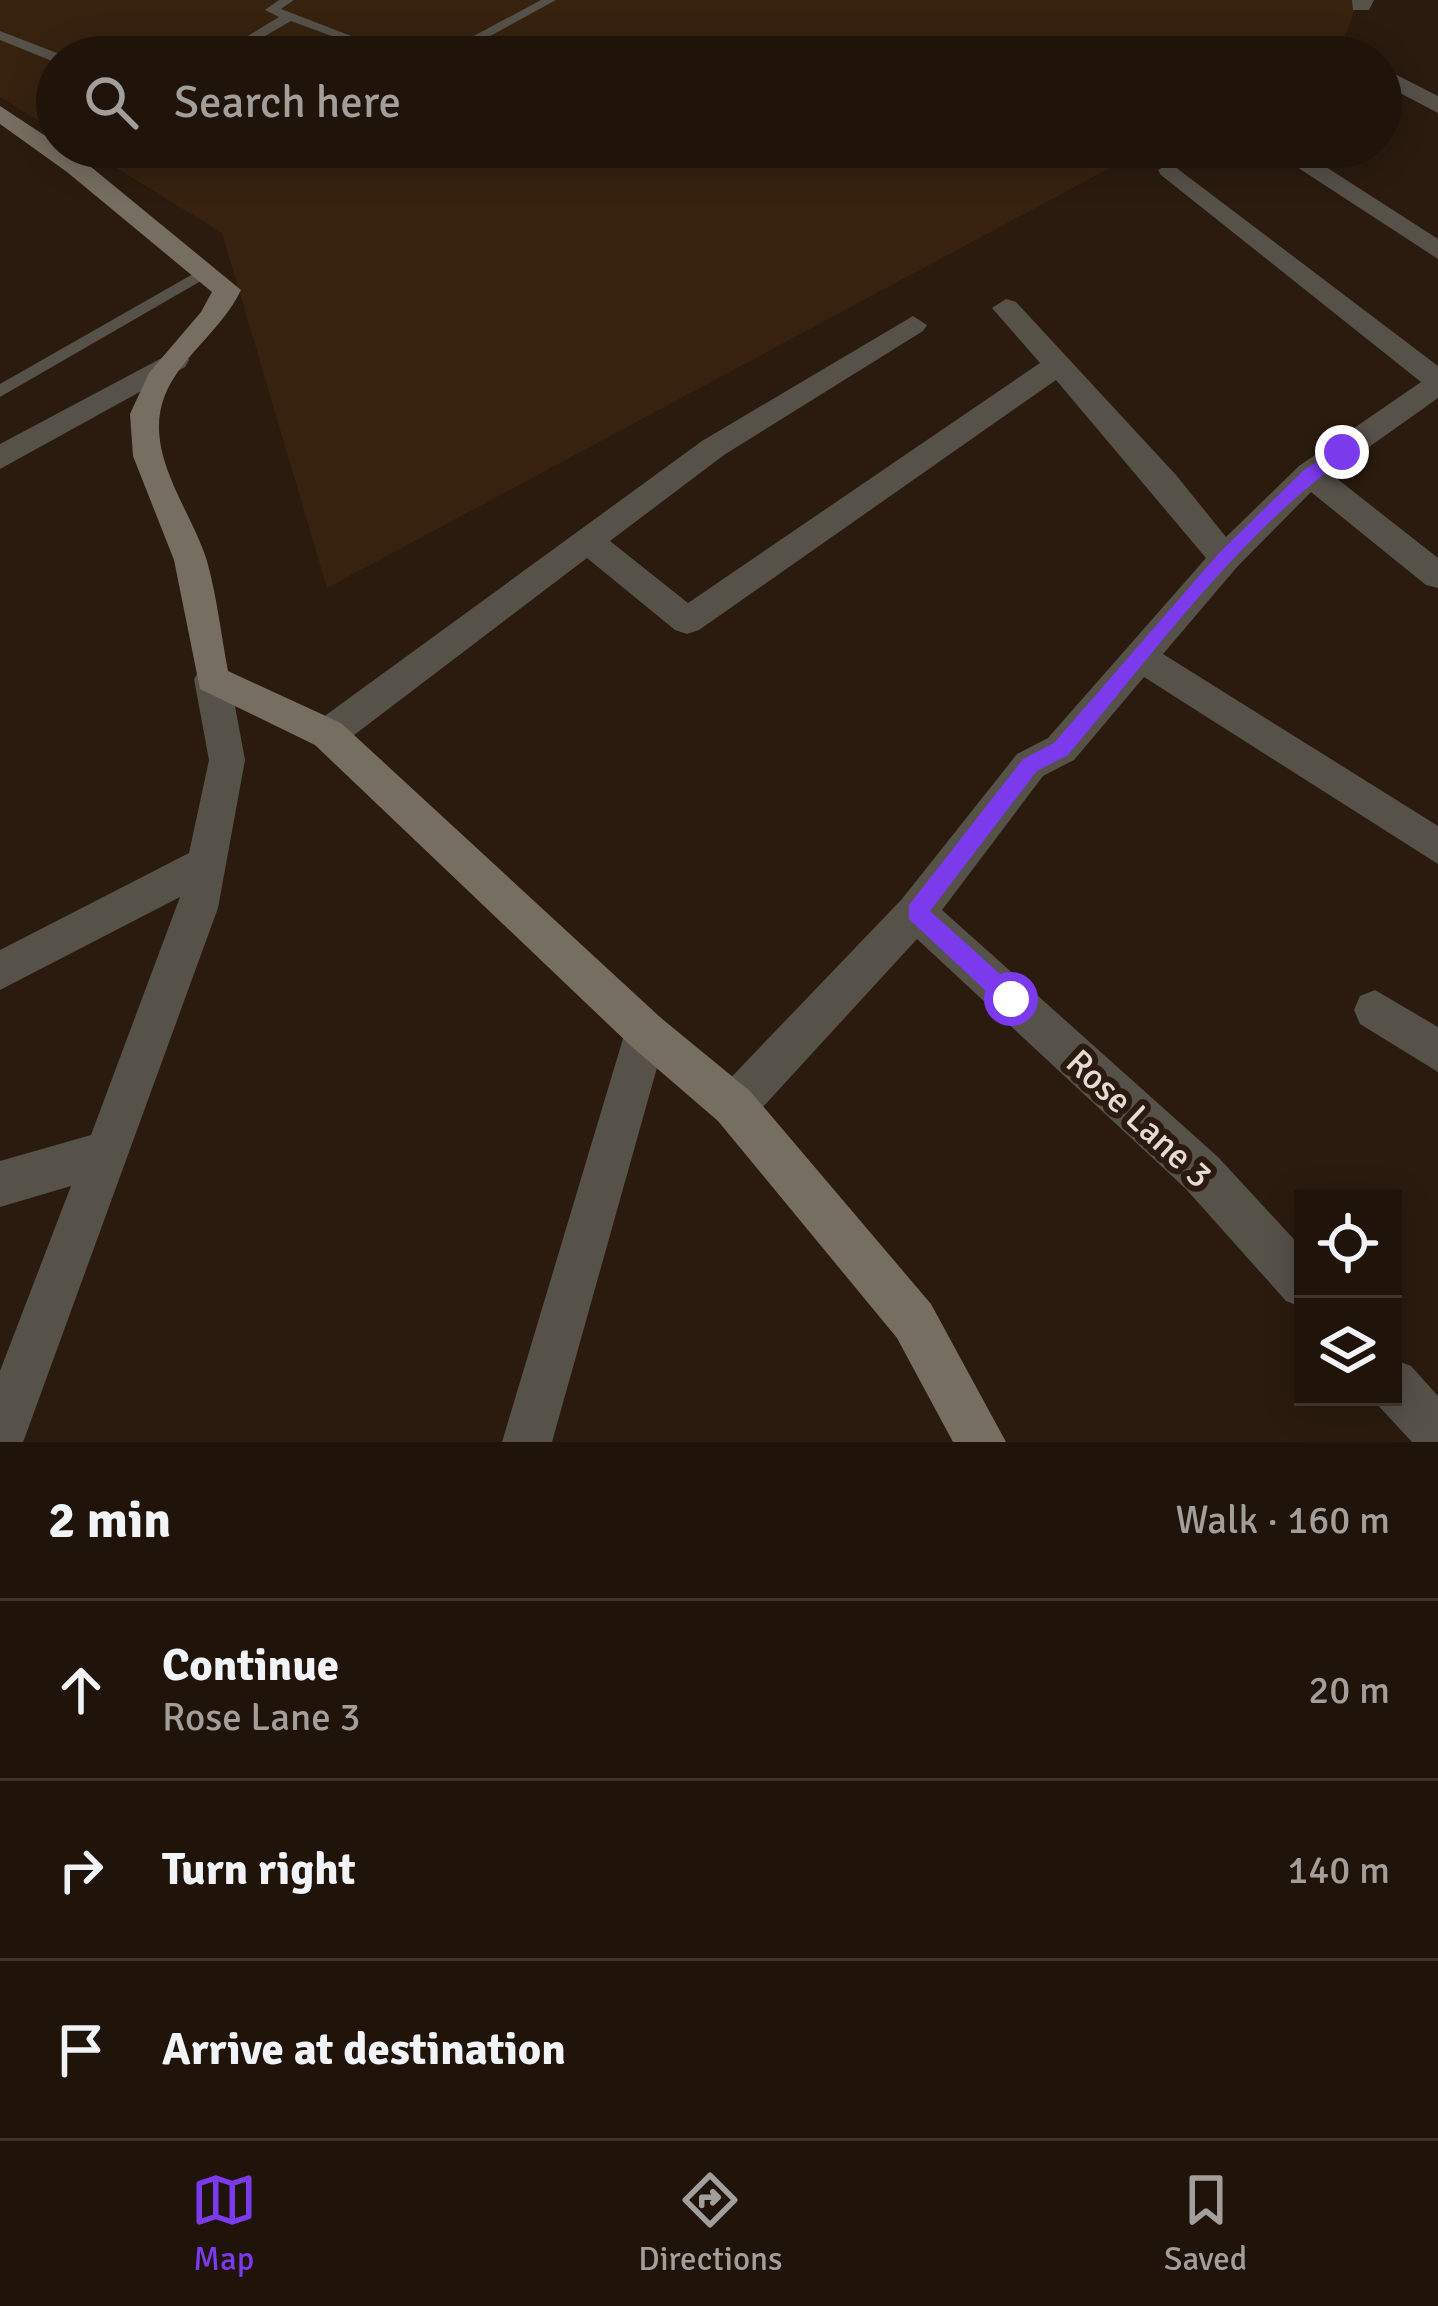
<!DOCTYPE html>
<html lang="en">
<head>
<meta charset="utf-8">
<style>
  :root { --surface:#20140a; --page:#2d2118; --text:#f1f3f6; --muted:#a29e9c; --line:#3d332b; --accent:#7c3aed }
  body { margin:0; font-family:Signika,sans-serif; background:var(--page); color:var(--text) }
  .controls { position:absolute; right:36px; bottom:36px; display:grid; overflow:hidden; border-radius:0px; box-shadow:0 6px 30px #0003 }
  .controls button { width:108px; height:108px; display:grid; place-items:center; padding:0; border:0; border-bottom:3px solid var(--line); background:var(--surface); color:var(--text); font:60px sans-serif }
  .stop { position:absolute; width:36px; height:36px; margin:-27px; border:9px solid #7c3aed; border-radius:50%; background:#fff }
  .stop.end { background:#7c3aed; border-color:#fff; box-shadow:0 3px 12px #0008 }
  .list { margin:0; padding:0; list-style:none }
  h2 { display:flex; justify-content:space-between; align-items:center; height:156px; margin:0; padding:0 48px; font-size:51px }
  h2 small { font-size:39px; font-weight:400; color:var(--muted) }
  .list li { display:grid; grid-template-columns:78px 1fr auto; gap:36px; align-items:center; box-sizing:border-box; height:180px; padding:0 48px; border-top:3px solid var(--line) }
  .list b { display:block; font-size:45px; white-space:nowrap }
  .list p { margin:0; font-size:39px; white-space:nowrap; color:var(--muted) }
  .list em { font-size:39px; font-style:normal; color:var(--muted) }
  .icon { flex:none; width:66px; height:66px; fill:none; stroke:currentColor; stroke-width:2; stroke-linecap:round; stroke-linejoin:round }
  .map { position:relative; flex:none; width:1438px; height:1442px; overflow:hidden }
  .search { position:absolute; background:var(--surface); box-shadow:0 6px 30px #0003; left:36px; right:36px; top:36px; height:132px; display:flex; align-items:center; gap:30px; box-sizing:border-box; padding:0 42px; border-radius:66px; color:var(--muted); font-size:45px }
  .sheet { height:696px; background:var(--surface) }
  nav { display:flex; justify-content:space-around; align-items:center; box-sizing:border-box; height:168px; border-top:3px solid var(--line); background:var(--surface); font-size:33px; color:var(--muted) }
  nav a { display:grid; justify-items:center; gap:6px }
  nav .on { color:var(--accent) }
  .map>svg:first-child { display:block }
  .built { fill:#372210 }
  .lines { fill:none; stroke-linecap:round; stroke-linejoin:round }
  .lane { fill:#565149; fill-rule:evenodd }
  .street { fill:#565149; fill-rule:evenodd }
  .secondary { fill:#766e60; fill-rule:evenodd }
  .route { fill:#7c3aed }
  .labels { text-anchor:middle; stroke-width:12; stroke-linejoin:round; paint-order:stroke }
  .near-street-label { font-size:36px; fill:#e6dbd2; stroke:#2b1b0e }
</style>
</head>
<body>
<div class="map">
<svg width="1438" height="1442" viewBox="0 0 1438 1442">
  <rect width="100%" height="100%" fill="#2b1b0e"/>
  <!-- built -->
  <g class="built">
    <polygon points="0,0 1358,0 1343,43 1317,57 57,57 57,132 0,97"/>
    <polygon points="82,147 1149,147 327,588 222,233"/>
  </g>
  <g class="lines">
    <!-- lane -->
    <g class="lane">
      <polygon points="279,0 294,0 281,9 359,39 348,42 291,21 229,57 213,57 279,17 265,10"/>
      <polygon points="541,0 556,0 452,57 440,54"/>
      <polygon points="0,31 62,55 63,57 57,57 57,62 52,61 0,40"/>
      <polygon points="207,266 213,268 213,274 0,397 0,384"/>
    </g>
    <!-- street -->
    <g class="street">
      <polygon points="1352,0 1374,0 1369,10 1353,10"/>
      <polygon points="1339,50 1359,52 1362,57 1328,57"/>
      <polygon points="1381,67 1438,96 1438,113 1381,83"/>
      <polygon points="1266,147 1295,147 1438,239 1438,259"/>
      <polygon points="1170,163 1438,366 1438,398 1331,474 1438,558 1438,588 1426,585 1311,492 1237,567 1163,654 1438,826 1438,864 1144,677 1074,760 1043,776 942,910 1218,1157 1303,1249 1303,1308 1286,1301 1186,1189 917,939 750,1121 734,1128 718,1121 712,1106 718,1091 902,899 1017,754 1048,738 1206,558 1056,380 699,630 687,634 675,630 587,558 341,745 328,749 315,745 310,734 315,723 702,441 913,316 927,325 923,331 724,455 610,541 688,603 1040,363 992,308 1006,299 1016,302 1176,475 1226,537 1299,466 1421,382 1161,175 1158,170"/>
      <polygon points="175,351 185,353 189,360 185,367 0,469 0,444"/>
      <polygon points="212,665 224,669 230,679 245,760 218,908 25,1437 23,1442 0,1442 0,1371 71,1186 0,1207 0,1161 91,1135 180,897 0,990 0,950 189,853 209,760 194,679 200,669"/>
      <polygon points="1375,990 1438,1027 1438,1072 1360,1024 1354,1010 1360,996"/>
      <polygon points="646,1012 661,1018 667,1032 552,1442 502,1442 625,1032 631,1018"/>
      <polygon points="1393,1359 1411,1366 1438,1396 1438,1442 1412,1442 1375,1402 1374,1397 1393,1397"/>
    </g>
    <!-- secondary -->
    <path class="secondary" d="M0 106 85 162 241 290C222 330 181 356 165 395 142 452 191 509 207 561 217 597 221 634 228 671L341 723 661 1018 750 1091 931 1304 1006 1442H953L897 1338 718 1121 631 1046 315 745 200 689 174 560 133 456 130 414 149 373 201 312 212 292 67 172 0 124Z"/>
  </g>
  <!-- route -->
  <path class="route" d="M1342 446 1350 452 1348 456C1238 535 1155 652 1068 755L1037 771 930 911 1019 991V1007H1003L909 919V905L1023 759 1054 743 1219 553 1304 470Z"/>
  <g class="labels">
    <!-- near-street labels -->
    <g class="near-street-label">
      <text transform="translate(1140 1118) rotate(43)" y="13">Rose Lane 3</text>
    </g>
  </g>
</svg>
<div class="controls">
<button><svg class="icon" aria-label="locate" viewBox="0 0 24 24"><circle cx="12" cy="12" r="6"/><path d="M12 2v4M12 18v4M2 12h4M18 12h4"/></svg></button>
<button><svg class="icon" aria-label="layers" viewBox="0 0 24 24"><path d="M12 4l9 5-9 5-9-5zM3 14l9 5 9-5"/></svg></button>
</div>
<div class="stop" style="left:1011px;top:999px"></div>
<div class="stop end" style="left:1342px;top:452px"></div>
<div class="search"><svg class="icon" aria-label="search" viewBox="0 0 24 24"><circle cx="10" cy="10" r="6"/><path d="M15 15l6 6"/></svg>Search here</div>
</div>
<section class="sheet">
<h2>2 min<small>Walk · 160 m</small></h2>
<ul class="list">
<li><svg class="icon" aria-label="ahead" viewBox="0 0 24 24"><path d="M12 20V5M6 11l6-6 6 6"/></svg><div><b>Continue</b><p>Rose Lane 3</p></div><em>20 m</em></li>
<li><svg class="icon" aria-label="right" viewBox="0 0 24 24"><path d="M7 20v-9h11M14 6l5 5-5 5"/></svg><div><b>Turn right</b></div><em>140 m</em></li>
<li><svg class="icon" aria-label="arrive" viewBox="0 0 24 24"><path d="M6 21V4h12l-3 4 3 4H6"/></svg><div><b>Arrive at destination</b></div></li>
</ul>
</section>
<nav>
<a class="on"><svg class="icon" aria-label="map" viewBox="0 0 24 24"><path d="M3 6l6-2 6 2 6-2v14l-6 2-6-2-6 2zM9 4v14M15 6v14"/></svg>Map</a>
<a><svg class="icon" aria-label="directions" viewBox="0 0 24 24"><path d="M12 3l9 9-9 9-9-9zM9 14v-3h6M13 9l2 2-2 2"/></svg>Directions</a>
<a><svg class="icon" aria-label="saved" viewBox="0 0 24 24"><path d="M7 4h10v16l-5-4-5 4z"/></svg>Saved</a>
</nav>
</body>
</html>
